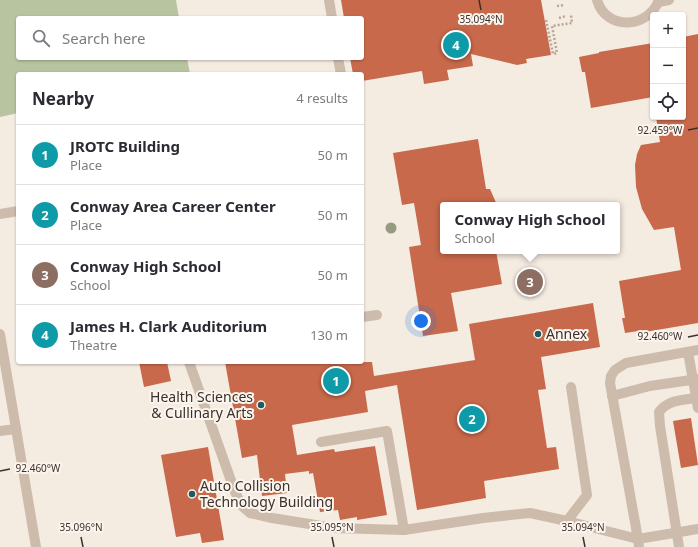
<!DOCTYPE html>
<html lang="en">
<head>
<meta charset="utf-8">
<style>
  :root { --surface:#fff; --page:#f2f2f3; --text:#2b2b33; --muted:#7c7c81; --line:#e1e1e2; --accent:#b45309 }
  body { margin:0; font-family:"Noto Sans",sans-serif; background:var(--page); color:var(--text) }
  .controls { position:absolute; right:12px; top:12px; display:grid; overflow:hidden; border-radius:4px; box-shadow:0 1px 3px #0004 }
  .controls button { width:36px; height:36px; display:grid; place-items:center; padding:0; border:0; border-bottom:1px solid var(--line); background:var(--surface); color:var(--text); font:20px sans-serif }
  .you { position:absolute; left:421px; top:321px; width:14px; height:14px; margin:-10px; border:3px solid #fff; border-radius:50%; background:#1a73e8; box-shadow:0 0 0 6px #1a73e833 }
  .badge { display:grid; place-items:center; width:26px; height:26px; border-radius:50%; background:var(--accent); color:#fff; font-size:13px; font-weight:700 }
  .pin { position:absolute; translate:-50% -50%; border:2px solid #fff; box-shadow:0 1px 4px #0006 }
  .popup { position:absolute; left:440px; top:202px; width:180px; height:52px; box-sizing:border-box; display:grid; place-content:center; border-radius:4px; background:var(--surface); filter:drop-shadow(0 1px 3px #0005); font-size:13px; white-space:nowrap; color:var(--muted) }
  .popup b { font-size:15px; color:var(--text) }
  .popup::after { content:''; position:absolute; left:50%; top:100%; margin-left:-8px; border:8px solid transparent; border-top-color:var(--surface) }
  .list { margin:0; padding:0; list-style:none }
  h2 { display:flex; justify-content:space-between; align-items:center; height:52px; margin:0; padding:0 16px; font-size:17px }
  h2 small { font-size:13px; font-weight:400; color:var(--muted) }
  .list li { display:grid; grid-template-columns:26px 1fr auto; gap:12px; align-items:center; box-sizing:border-box; height:60px; padding:0 16px; border-top:1px solid var(--line) }
  .list b { display:block; font-size:15px; white-space:nowrap }
  .list p { margin:0; font-size:13px; white-space:nowrap; color:var(--muted) }
  .list em { font-size:13px; font-style:normal; color:var(--muted) }
  .icon { flex:none; width:22px; height:22px; fill:none; stroke:currentColor; stroke-width:2; stroke-linecap:round; stroke-linejoin:round }
  .map { position:relative; flex:none; width:698px; height:547px; overflow:hidden }
  .search { position:absolute; background:var(--surface); box-shadow:0 1px 3px #0004; left:16px; top:16px; width:348px; height:44px; display:flex; align-items:center; gap:10px; box-sizing:border-box; padding:0 14px; border-radius:4px; color:var(--muted); font-size:15px }
  .panel { position:absolute; background:var(--surface); box-shadow:0 1px 3px #0004; left:16px; top:72px; width:348px; height:292px; border-radius:4px }
  .map>svg:first-child { display:block }
  .pitch { fill:#b8c4a0 }
  .building { fill:#c8694b }
  .lines { fill:none; stroke-linecap:round; stroke-linejoin:round }
  .path { stroke:#b9a596; stroke-width:2.5; stroke-dasharray:2 2; stroke-linecap:butt }
  .minor { stroke:#cdbbac; stroke-width:10 }
  .tree { fill:#969b7f }
  .ticks { fill:none; stroke:#3b302b; stroke-width:1.5 }
  .poi-dot { fill:#1f5a5e; stroke:#fbf5ee; stroke-width:1.5 }
  .labels { text-anchor:middle; stroke-width:4; stroke-linejoin:round; paint-order:stroke }
  .poi-label { font-size:14px; fill:#3b302b; stroke:#fbf5ee; text-anchor:start }
  .ticks-label { font-size:10px; text-anchor:middle; fill:#3b302b; stroke:#fbf5ee; stroke-width:4; stroke-linejoin:round; paint-order:stroke }
</style>
</head>
<body>
<div class="map">
<svg width="698" height="547" viewBox="0 0 698 547">
  <rect width="100%" height="100%" fill="#f4ebe1"/>
  <!-- pitch -->
  <polygon class="pitch" points="0,0 176,0 179,18 18,18 18,58 187,58 190,74 18,74 18,113 0,117"/>
  <!-- building -->
  <g class="building">
    <polygon points="341,0 541,0 551,55 526,59 527,63 517,65 471,54 473,66 447,70 449,80 424,84 422,71 362,81 362,74 353,74 350,58 362,58 362,18 344,18"/>
    <polygon points="698,34 698,323 645,332 645,330 625,333 622,318 625,318 619,281 681,270 674,227 654,230 642,209 636,187 635,165 637,154 641,145 660,142 656,117 683,117 683,37"/>
    <polygon points="653,43 653,97 591,108 585,72 582,72 579,57 599,53 599,52"/>
    <polygon points="478,139 486,189 490,189 497,205 443,205 443,251 496,251 502,284 451,293 458,331 423,336 409,247 421,245 414,203 402,205 393,153"/>
    <polygon points="593,303 600,347 541,357 546,389 538,390 547,448 556,447 559,469 484,481 486,498 417,510 397,385 365,391 368,412 292,425 297,455 334,449 335,452 375,446 387,515 357,520 357,517 340,520 338,510 320,512 313,473 309,474 309,471 285,474 287,493 262,496 257,455 242,458 225,362 372,362 374,376 475,360 469,324"/>
    <polygon points="139,362 167,362 171,381 144,387"/>
    <polygon points="691,418 698,465 681,468 673,421"/>
    <polygon points="208,447 224,540 202,543 200,533 176,537 161,455"/>
  </g>
  <g class="lines">
    <!-- path -->
    <g class="path">
      <polyline points="557,6 564,5"/>
      <polyline points="559,18 566,16"/>
      <polyline points="546,20 553,54 557,53 552,26 572,23 571,15"/>
    </g>
    <!-- minor -->
    <g class="minor">
      <polyline points="329,0 332,18"/>
      <path d="M597 0C606 31 648 29 659 0"/>
      <polyline points="658,2 669,0"/>
      <polyline points="338,58 341,74"/>
      <polyline points="0,214 18,211"/>
      <polyline points="362,317 377,315"/>
      <polyline points="0,334 36,547"/>
      <polyline points="688,352 698,408"/>
      <polyline points="189,362 235,492 242,506 250,513 272,518 334,528 404,530 483,518 530,513 567,521 638,539 610,383 611,376 615,370 626,363 698,350"/>
      <polyline points="612,396 650,386 698,379"/>
      <polyline points="0,431 16,429"/>
      <polyline points="321,442 387,431 404,530"/>
      <polyline points="567,521 587,495 571,387"/>
      <polyline points="639,547 638,539 698,529"/>
      <path d="M679 547 660 426 659 412C668 400 682 400 696 398"/>
    </g>
  </g>
  <!-- trees -->
  <circle class="tree" cx="391" cy="228" r="5.5"/>
  <!-- ticks -->
  <path class="ticks" d="M479 0 481 10M688 130 698 128M688 337 698 335M0 471 10 469M81 537 83 547M332 537 334 547M583 537 585 547"/>
  <!-- markers -->
  <g class="poi-dot">
    <circle cx="538" cy="334" r="4"/>
    <circle cx="261" cy="405" r="4"/>
    <circle cx="192" cy="494" r="4"/>
  </g>
  <g class="labels">
    <!-- poi labels -->
    <g class="poi-label">
      <text x="546" y="339">Annex</text>
      <text x="253" y="402" text-anchor="end">Health Sciences<tspan x="253" dy="16">&amp; Cullinary Arts</tspan></text>
      <text x="200" y="491">Auto Collision<tspan x="200" dy="16">Technology Building</tspan></text>
    </g>
  </g>
  <g class="ticks-label">
    <text x="481" y="23">35.094°N</text>
    <text x="660" y="134">92.459°W</text>
    <text x="660" y="340">92.460°W</text>
    <text x="38" y="472">92.460°W</text>
    <text x="81" y="531">35.096°N</text>
    <text x="332" y="531">35.095°N</text>
    <text x="583" y="531">35.094°N</text>
  </g>
</svg>
<div class="controls">
<button>+</button>
<button>−</button>
<button><svg class="icon" aria-label="locate" viewBox="0 0 24 24"><circle cx="12" cy="12" r="6"/><path d="M12 2v4M12 18v4M2 12h4M18 12h4"/></svg></button>
</div>
<div class="you"></div>
<div class="pin badge" style="left:336px;top:381px;background:#0f9aa8">1</div>
<div class="pin badge" style="left:472px;top:419px;background:#0f9aa8">2</div>
<div class="pin badge" style="left:530px;top:282px;background:#8d6e63">3</div>
<div class="popup"><b>Conway High School</b>School</div>
<div class="pin badge" style="left:456px;top:45px;background:#0f9aa8">4</div>
<div class="search"><svg class="icon" aria-label="search" viewBox="0 0 24 24"><circle cx="10" cy="10" r="6"/><path d="M15 15l6 6"/></svg>Search here</div>
<section class="panel">
<h2>Nearby<small>4 results</small></h2>
<ul class="list">
<li><span class="badge" style="background:#0f9aa8">1</span><div><b>JROTC Building</b><p>Place</p></div><em>50 m</em></li>
<li><span class="badge" style="background:#0f9aa8">2</span><div><b>Conway Area Career Center</b><p>Place</p></div><em>50 m</em></li>
<li><span class="badge" style="background:#8d6e63">3</span><div><b>Conway High School</b><p>School</p></div><em>50 m</em></li>
<li><span class="badge" style="background:#0f9aa8">4</span><div><b>James H. Clark Auditorium</b><p>Theatre</p></div><em>130 m</em></li>
</ul>
</section>
</div>
</body>
</html>
